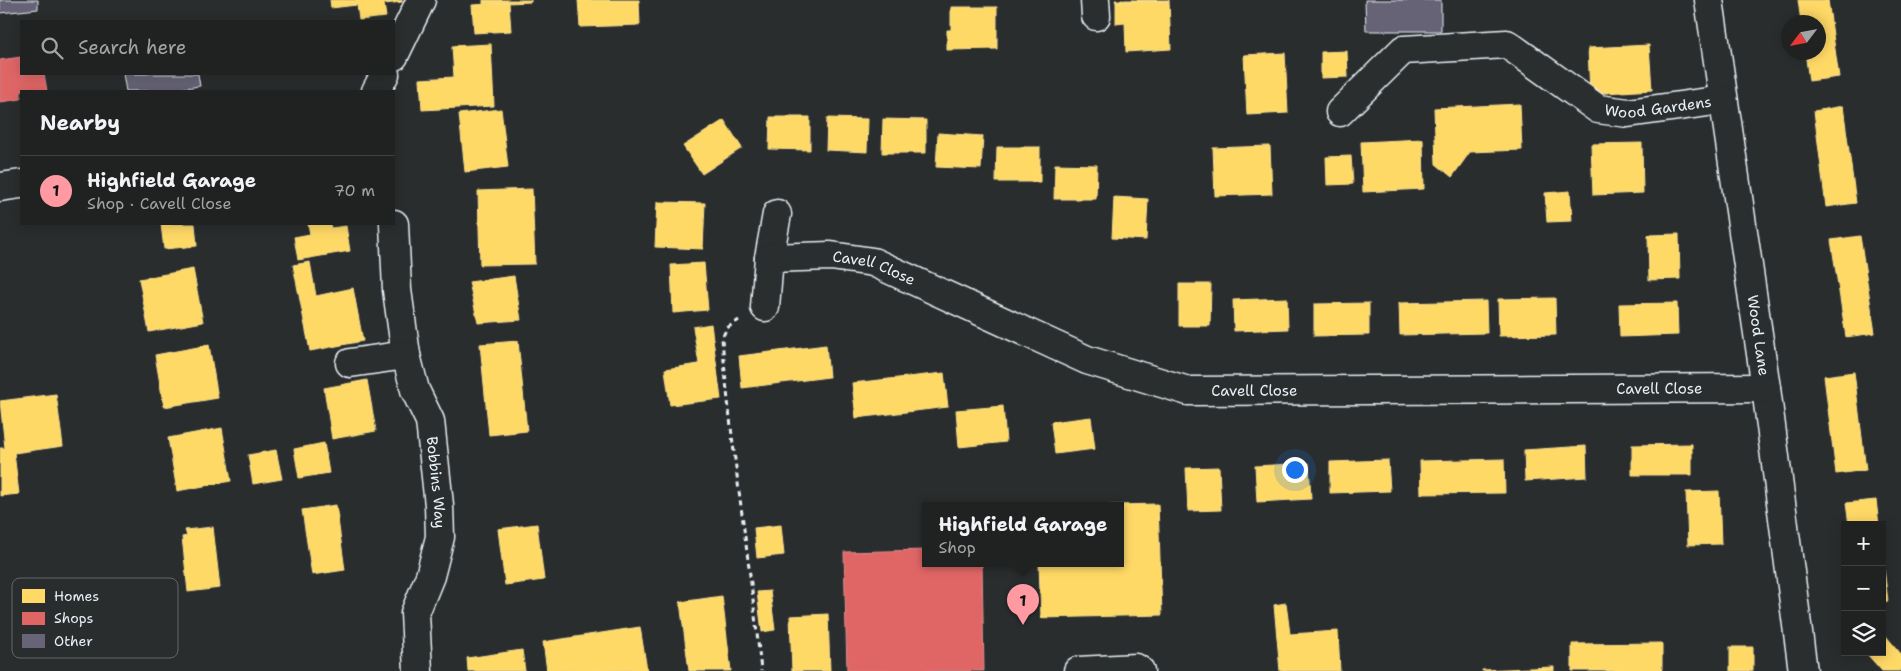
<!DOCTYPE html>
<html lang="en">
<head>
<meta charset="utf-8">
<style>
  :root { --surface:#202222; --page:#2d2f2f; --text:#f1f3f6; --muted:#a2a4a5; --line:#3d3f40; --accent:#ff9aa2 }
  body { margin:0; font-family:"Shantell Sans",sans-serif; background:var(--page); color:var(--text) }
  .controls { position:absolute; right:15px; bottom:15px; display:grid; overflow:hidden; border-radius:0px; box-shadow:0 2px 12px #0003 }
  .controls button { width:45px; height:45px; display:grid; place-items:center; padding:0; border:0; border-bottom:1px solid var(--line); background:var(--surface); color:var(--text); font:25px sans-serif }
  .compass { position:absolute; left:1781px; top:15px; width:45px; height:45px; border-radius:50%; background:var(--surface); box-shadow:0 2px 12px #0003; rotate:238deg }
  .you { position:absolute; left:1294px; top:469px; width:18px; height:18px; margin:-12px; border:4px solid #fff; border-radius:50%; background:#1a73e8; box-shadow:0 0 0 8px #1a73e833 }
  .badge { display:grid; place-items:center; width:32px; height:32px; border-radius:50%; background:var(--accent); color:#111; font-size:16px; font-weight:700 }
  .pin { position:absolute; translate:-50% -41px; filter:drop-shadow(0 1px 2px #0008) }
  .pin::after { content:''; position:absolute; top:26px; width:18px; height:15px; background:inherit; clip-path:polygon(0 0,100% 0,50% 100%) }
  .popup { position:absolute; left:922px; top:502px; width:202px; height:65px; box-sizing:border-box; display:grid; place-content:center; border-radius:0px; background:var(--surface); filter:drop-shadow(0 1px 4px #0005); font-size:16px; white-space:nowrap; color:var(--muted) }
  .popup b { font-size:19px; color:var(--text) }
  .popup::after { content:''; position:absolute; left:50%; top:100%; margin-left:-10px; border:10px solid transparent; border-top-color:var(--surface) }
  .list { margin:0; padding:0; list-style:none }
  h2 { display:flex; justify-content:space-between; align-items:center; height:65px; margin:0; padding:0 20px; font-size:21px }
  h2 small { font-size:16px; font-weight:400; color:var(--muted) }
  .list li { display:grid; grid-template-columns:32px 1fr auto; gap:15px; align-items:center; box-sizing:border-box; height:70px; padding:0 20px; border-top:1px solid var(--line) }
  .list b { display:block; font-size:19px; white-space:nowrap }
  .list p { margin:0; font-size:16px; white-space:nowrap; color:var(--muted) }
  .list em { font-size:16px; font-style:normal; color:var(--muted) }
  .icon { flex:none; width:28px; height:28px; fill:none; stroke:currentColor; stroke-width:2; stroke-linecap:round; stroke-linejoin:round }
  .map { position:relative; flex:none; width:1901px; height:671px; overflow:hidden }
  .search { position:absolute; background:var(--surface); box-shadow:0 2px 12px #0003; left:20px; top:20px; width:375px; height:55px; display:flex; align-items:center; gap:12px; box-sizing:border-box; padding:0 18px; border-radius:0px; color:var(--muted); font-size:19px }
  .panel { position:absolute; background:var(--surface); box-shadow:0 2px 12px #0003; left:20px; top:90px; width:375px; height:135px; border-radius:0px }
  .map>svg:first-child { display:block }
  .homes { fill:#ffd966; stroke:#f8e092 }
  .shops { fill:#e06666; stroke:#e29092 }
  .building { fill:#666476; stroke:#e8f1f8 }
  .lines { fill:none; stroke-linecap:round; stroke-linejoin:round }
  .minor-casing { stroke:#e8f1f8; stroke-width:31 }
  .path { stroke:#e8f1f8; stroke-width:3; stroke-dasharray:5 4; stroke-linecap:butt }
  .minor { stroke:#2a2d2e; stroke-width:28 }
  .labels { text-anchor:middle; stroke-width:5; stroke-linejoin:round; paint-order:stroke }
  .street-label { font-size:15px; fill:#e8f1f8; stroke:#2a2d2e }
  .key { fill:#2a2d2e; stroke:#63686b; stroke-width:1 }
  .key-label { font-size:14px; fill:#e8f1f8 }
</style>
</head>
<body>
<div class="map">
<svg width="1901" height="671" viewBox="0 0 1901 671">
  <rect width="100%" height="100%" fill="#2a2d2e"/>
  <filter id="ink" filterUnits="userSpaceOnUse"><feTurbulence type="fractalNoise" baseFrequency=".02" numOctaves="2"/><feDisplacementMap in="SourceGraphic" scale="10" xChannelSelector="R" yChannelSelector="G"/><feConvolveMatrix kernelMatrix="1 2 1 2 8 2 1 2 1" color-interpolation-filters="sRGB"/></filter>
  <g filter="url(#ink)">
    <!-- homes -->
    <g class="homes">
      <polygon points="330,0 402,0 402,2 384,4 386,17 359,20 357,5 331,8"/>
      <polygon points="483,0 531,0 531,2 483,4"/>
      <polygon points="578,0 639,0 640,25 580,27"/>
      <polygon points="1115,0 1169,0 1169,1 1116,3"/>
      <polygon points="1798,0 1828,0 1839,77 1809,81 1805,52 1818,52 1818,22 1801,22"/>
      <polygon points="1169,1 1171,49 1126,52 1125,23 1116,24 1116,3"/>
      <polygon points="509,3 511,31 474,33 472,5"/>
      <polygon points="951,7 997,7 997,49 947,50 947,30 951,30"/>
      <polygon points="491,44 494,106 422,110 420,79 454,77 452,46"/>
      <polygon points="1649,45 1652,90 1590,94 1588,48"/>
      <polygon points="1347,51 1348,77 1321,78 1321,52"/>
      <polygon points="1285,53 1288,113 1247,115 1244,55"/>
      <polygon points="1520,104 1522,150 1470,152 1452,177 1436,164 1434,108"/>
      <polygon points="1843,106 1856,203 1826,207 1814,111"/>
      <polygon points="501,109 508,167 465,172 459,114"/>
      <polygon points="770,117 810,117 810,150 769,149"/>
      <polygon points="827,118 868,119 867,152 826,150"/>
      <polygon points="883,119 926,120 926,153 882,153"/>
      <polygon points="724,120 742,148 702,174 683,146"/>
      <polygon points="938,133 983,136 981,169 936,167"/>
      <polygon points="1423,139 1424,189 1363,192 1361,142"/>
      <polygon points="1642,143 1643,193 1593,195 1591,144"/>
      <polygon points="1270,146 1272,194 1215,196 1213,148"/>
      <polygon points="997,147 1040,147 1040,182 996,182"/>
      <polygon points="1351,156 1353,184 1327,185 1326,157"/>
      <polygon points="1055,164 1097,165 1096,199 1054,199"/>
      <polygon points="532,189 535,264 480,265 478,191"/>
      <polygon points="1570,191 1572,221 1547,222 1545,193"/>
      <polygon points="1114,197 1148,199 1146,240 1112,238"/>
      <polygon points="657,202 705,203 703,249 655,247"/>
      <polygon points="161,224 195,224 197,246 164,249"/>
      <polygon points="308,224 330,224 331,228 346,226 350,251 298,260 294,237 310,234"/>
      <polygon points="1679,234 1680,279 1649,280 1648,235"/>
      <polygon points="1860,236 1875,333 1846,337 1831,240"/>
      <polygon points="310,262 316,296 353,288 363,341 310,351 293,265"/>
      <polygon points="704,263 708,310 673,313 671,265"/>
      <polygon points="193,269 203,322 149,332 139,279"/>
      <polygon points="514,276 521,320 478,323 469,282"/>
      <polygon points="1179,284 1211,284 1210,326 1179,326"/>
      <polygon points="1287,298 1288,329 1234,331 1233,300"/>
      <polygon points="1555,298 1556,335 1499,336 1498,299"/>
      <polygon points="1486,301 1487,333 1400,335 1399,303"/>
      <polygon points="1369,303 1369,335 1314,336 1314,304"/>
      <polygon points="1677,303 1678,335 1620,337 1619,304"/>
      <polygon points="711,324 721,399 670,405 665,369 699,364 693,327"/>
      <polygon points="518,341 527,431 489,435 480,344"/>
      <polygon points="209,345 218,398 164,407 155,355"/>
      <polygon points="826,345 829,377 742,388 739,356"/>
      <polygon points="1854,372 1866,470 1836,474 1824,376"/>
      <polygon points="944,373 948,407 856,418 852,383"/>
      <polygon points="367,380 376,431 332,439 324,388"/>
      <polygon points="56,394 63,446 14,453 19,494 0,496 0,448 5,448 0,401"/>
      <polygon points="1003,406 1006,442 959,447 956,410"/>
      <polygon points="1091,417 1095,449 1055,454 1051,422"/>
      <polygon points="222,428 231,481 177,491 168,438"/>
      <polygon points="324,443 329,473 299,478 294,449"/>
      <polygon points="1692,444 1692,475 1632,475 1632,445"/>
      <polygon points="1586,446 1587,477 1525,481 1524,450"/>
      <polygon points="276,450 282,479 253,484 248,455"/>
      <polygon points="1504,459 1505,493 1421,494 1420,461"/>
      <polygon points="1388,460 1390,491 1330,493 1330,462"/>
      <polygon points="1309,463 1311,499 1257,502 1255,466"/>
      <polygon points="1219,467 1221,510 1188,511 1186,468"/>
      <polygon points="1719,491 1721,544 1688,545 1686,492"/>
      <polygon points="1876,500 1879,525 1849,525 1846,503"/>
      <polygon points="1158,504 1162,615 1041,618 1039,564 1120,564 1120,506 1078,506"/>
      <polygon points="336,505 345,570 312,575 302,510"/>
      <polygon points="537,524 544,580 505,585 498,529"/>
      <polygon points="781,525 784,555 757,558 754,528"/>
      <polygon points="213,527 220,588 188,592 182,537 187,536 185,530"/>
      <polygon points="1882,552 1888,601 1882,602"/>
      <polygon points="770,591 775,630 762,632 757,592"/>
      <polygon points="722,596 731,671 689,671 680,602"/>
      <polygon points="1286,603 1290,634 1338,631 1340,671 1280,671 1274,605"/>
      <polygon points="828,614 830,671 792,671 790,616"/>
      <polygon points="640,627 647,670 547,671 543,642"/>
      <polygon points="1886,636 1901,654 1901,671 1882,671 1866,653 1882,652 1882,640"/>
      <polygon points="1662,643 1662,671 1572,671 1572,644"/>
      <rect x="1730" y="647" width="23" height="24"/>
      <polygon points="522,650 525,671 468,671 467,658"/>
      <polygon points="1554,667 1554,671 1482,671 1482,670"/>
    </g>
    <!-- shops -->
    <g class="shops">
      <polygon points="21,57 21,74 44,74 47,91 21,91 21,99 0,102 0,60"/>
      <polygon points="926,550 926,564 982,564 984,671 847,671 844,552"/>
    </g>
    <!-- building -->
    <g class="building">
      <polygon points="0,0 38,0 38,9 0,13"/>
      <polygon points="1365,0 1441,0 1441,31 1366,31"/>
      <polygon points="123,74 198,74 200,86 163,91 126,91"/>
    </g>
    <g class="lines">
      <!-- minor casing -->
      <g class="minor-casing">
        <g id="minor">
          <polyline points="1095,0 1096,16"/>
          <path id="s1" d="M1709 0 1766 388 1803 671"/>
          <polyline points="394,56 421,0"/>
          <polyline points="376,91 385,74"/>
          <path id="s2" d="M1340 112 1403 50 1507 44 1598 109 1628 113 1723 100"/>
          <polyline points="0,187 21,184"/>
          <path id="s3" d="M394 224 397 290 406 355 415 390 430 421 439 505 440 537 430 576 415 613 418 671"/>
          <polyline points="769,258 777,214"/>
          <path id="s4" d="M765 307 769 258 831 256 873 262 1087 360 1188 391 1766 388"/>
          <polyline points="350,363 406,355"/>
          <polyline points="1078,671 1136,668 1140,671"/>
        </g>
      </g>
      <!-- path -->
      <path class="path" d="M739 320 727 328 722 338C731 449 750 560 761 671"/>
      <!-- minor -->
      <use href="#minor" class="minor"/>
    </g>
  </g>
  <g class="labels">
    <!-- street labels -->
    <g class="street-label">
      <text dy="5" stroke="none"><textPath href="#s2" startOffset="365">Wood Gardens</textPath></text>
      <text dy="5" stroke="none"><textPath href="#s4" startOffset="156">Cavell Close</textPath></text>
      <text dy="5" stroke="none"><textPath href="#s1" startOffset="339">Wood Lane</textPath></text>
      <text dy="5" stroke="none"><textPath href="#s4" startOffset="966">Cavell Close</textPath></text>
      <text dy="5" stroke="none"><textPath href="#s4" startOffset="561">Cavell Close</textPath></text>
      <text dy="5" stroke="none"><textPath href="#s3" startOffset="264">Bobbins Way</textPath></text>
    </g>
  </g>
  <!-- legend -->
  <rect x="12" y="578" width="166" height="80" rx="8" class="key"/>
  <rect x="22" y="589" width="23" height="14" fill="#ffd966"/>
  <rect x="22" y="612" width="23" height="13" fill="#e06666"/>
  <rect x="22" y="634" width="23" height="14" fill="#666476"/>
  <g class="key-label">
    <text x="54" y="601">Homes</text>
    <text x="54" y="623">Shops</text>
    <text x="54" y="646">Other</text>
  </g>
</svg>
<div class="controls">
<button>+</button>
<button>−</button>
<button><svg class="icon" aria-label="layers" viewBox="0 0 24 24"><path d="M12 4l9 5-9 5-9-5zM3 14l9 5 9-5"/></svg></button>
</div>
<svg class="compass" viewBox="-18 -18 36 36"><path d="M0-13l5 13h-10z" fill="#e53935"/><path d="M0 13l5-13h-10z" fill="#a2a4a5"/></svg>
<div class="you"></div>
<div class="pin badge" style="left:1023px;top:625px">1</div>
<div class="popup"><b>Highfield Garage</b>Shop</div>
<div class="search"><svg class="icon" aria-label="search" viewBox="0 0 24 24"><circle cx="10" cy="10" r="6"/><path d="M15 15l6 6"/></svg>Search here</div>
<section class="panel">
<h2>Nearby<small></small></h2>
<ul class="list">
<li><span class="badge">1</span><div><b>Highfield Garage</b><p>Shop · Cavell Close</p></div><em>70 m</em></li>
</ul>
</section>
</div>
</body>
</html>
